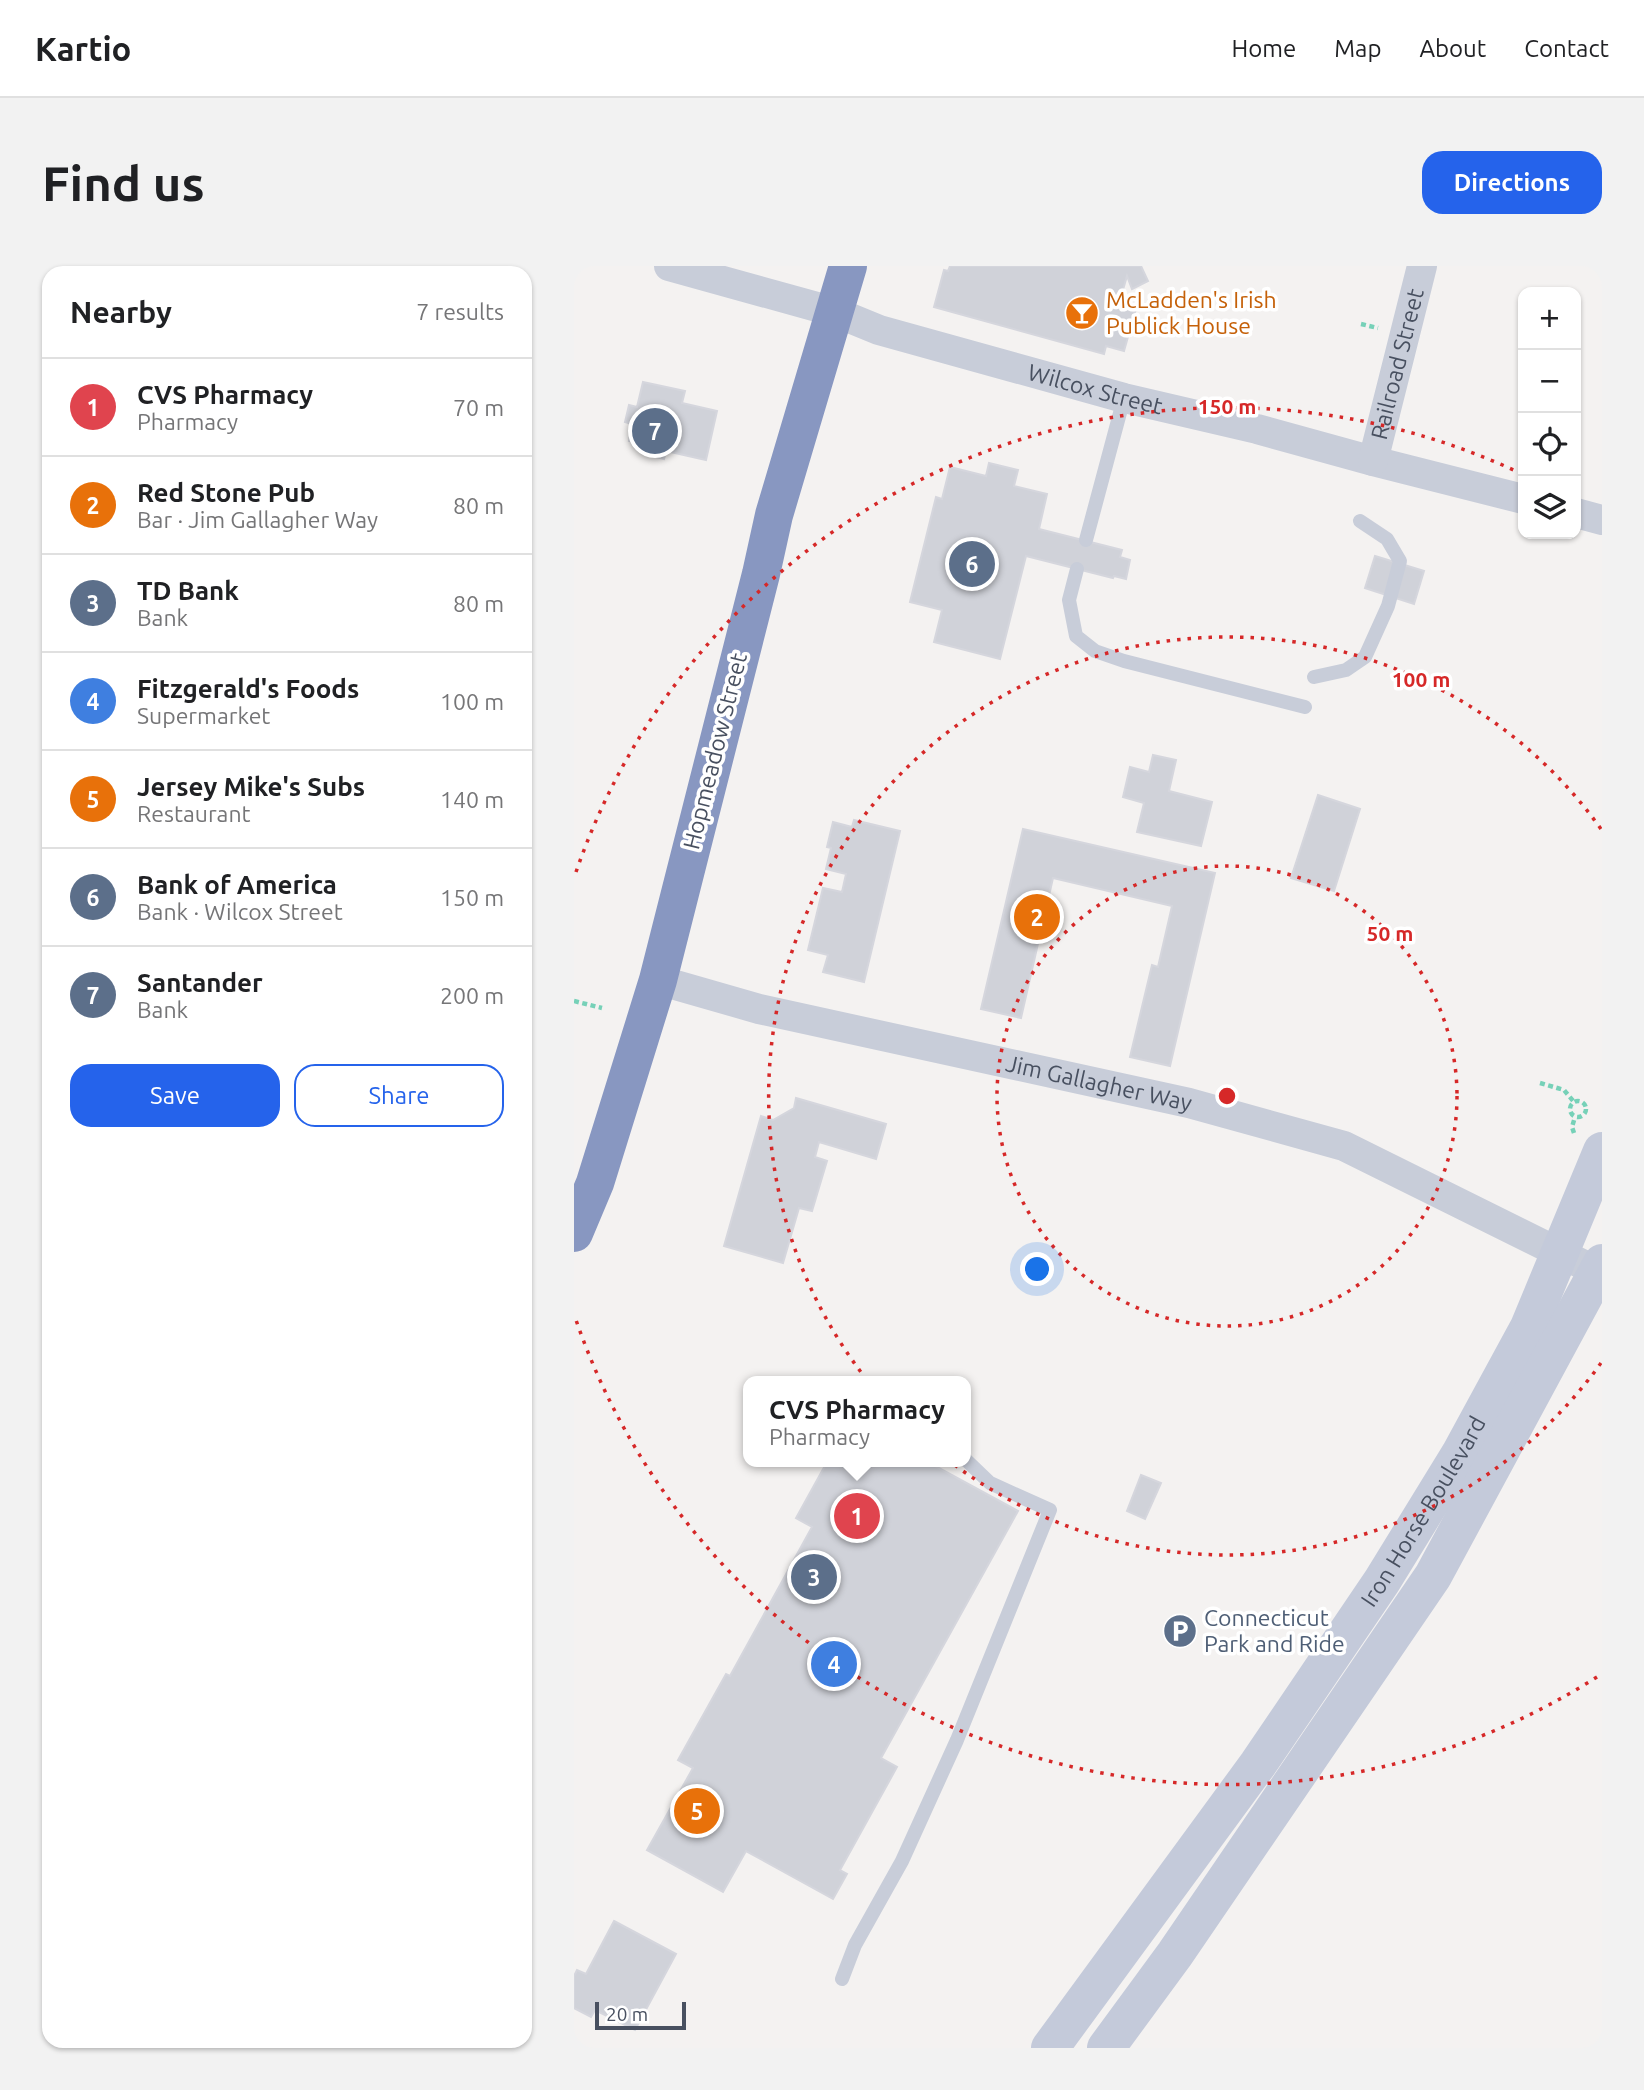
<!DOCTYPE html>
<html lang="en">
<head>
<meta charset="utf-8">
<style>
  :root { --surface:#fff; --page:#f2f2f2; --text:#202124; --muted:#757577; --line:#e0e0e0; --accent:#2563eb }
  body { margin:0; font-family:Ubuntu,sans-serif; background:var(--page); color:var(--text) }
  .controls { position:absolute; right:21px; top:21px; display:grid; overflow:hidden; border-radius:14px; box-shadow:0 2px 5px #0004 }
  .controls button { width:63px; height:63px; display:grid; place-items:center; padding:0; border:0; border-bottom:2px solid var(--line); background:var(--surface); color:var(--text); font:35px sans-serif }
  .scale { position:absolute; left:21px; bottom:18px; width:91px; box-sizing:border-box; padding-left:7px; border:4px solid #485060; border-top:0; font-size:19px; line-height:24px; white-space:nowrap; color:#485060; -webkit-text-stroke:5px #fff; paint-order:stroke }
  .you { position:absolute; left:464px; top:1004px; width:24px; height:24px; margin:-18px; border:5px solid #fff; border-radius:50%; background:#1a73e8; box-shadow:0 0 0 10px #1a73e833 }
  .badge { display:grid; place-items:center; width:46px; height:46px; border-radius:50%; background:var(--accent); color:#fff; font-size:23px; font-weight:700 }
  .pin { position:absolute; translate:-50% -50%; border:4px solid #fff; box-shadow:0 2px 7px #0006 }
  .popup { position:absolute; left:169px; top:1110px; width:228px; height:91px; box-sizing:border-box; display:grid; place-content:center; border-radius:14px; background:var(--surface); filter:drop-shadow(0 2px 5px #0005); font-size:23px; white-space:nowrap; color:var(--muted) }
  .popup b { font-size:26px; color:var(--text) }
  .popup::after { content:''; position:absolute; left:50%; top:100%; margin-left:-14px; border:14px solid transparent; border-top-color:var(--surface) }
  .list { margin:0; padding:0; list-style:none }
  h2 { display:flex; justify-content:space-between; align-items:center; height:91px; margin:0; padding:0 28px; font-size:30px }
  h2 small { font-size:23px; font-weight:400; color:var(--muted) }
  .list li { display:grid; grid-template-columns:46px 1fr auto; gap:21px; align-items:center; box-sizing:border-box; height:98px; padding:0 28px; border-top:2px solid var(--line) }
  .list b { display:block; font-size:26px; white-space:nowrap }
  .list p { margin:0; font-size:23px; white-space:nowrap; color:var(--muted) }
  .list em { font-size:23px; font-style:normal; color:var(--muted) }
  .actions { display:flex; gap:14px; padding:21px 28px }
  .actions a { flex:1; padding:16px 0; border:2px solid var(--accent); border-radius:21px; text-align:center; font-size:24px; color:var(--accent) }
  .actions .main { background:var(--accent); color:#fff }
  .icon { flex:none; width:38px; height:38px; fill:none; stroke:currentColor; stroke-width:2; stroke-linecap:round; stroke-linejoin:round }
  .map { position:relative; flex:none; width:1028px; height:1782px; overflow:hidden; border-radius:21px }
  header { display:flex; align-items:center; gap:42px; box-sizing:border-box; height:98px; padding:0 35px; background:var(--surface); border-bottom:2px solid var(--line) }
  header strong { font-size:33px }
  nav { display:flex; gap:38px; margin-inline-start:auto; font-size:24px }
  .intro { display:flex; align-items:center; justify-content:space-between; box-sizing:border-box; height:168px; padding:0 42px }
  h1 { margin:0; font-size:49px }
  .button { padding:18px 32px; border-radius:21px; background:var(--accent); color:#fff; font-size:24px; font-weight:700 }
  main { display:flex; gap:42px; padding:0 42px }
  aside { flex:1; background:var(--surface); border-radius:21px; box-shadow:0 2px 5px #0004 }
  .map>svg:first-child { display:block }
  .building { fill:#d0d2d9; stroke:#d5d6dd; stroke-width:2 }
  .lines { fill:none; stroke-linecap:round; stroke-linejoin:round }
  .path { stroke:#76d1b8; stroke-width:4.5; stroke-dasharray:5 3.5; stroke-linecap:butt }
  .lane { stroke:#c8cdd9; stroke-width:14 }
  .street { stroke:#c8cdd9; stroke-width:30 }
  .secondary { stroke:#c4cada; stroke-width:38 }
  .highway { stroke:#8897c1; stroke-width:38 }
  .ring { fill:none; stroke:#d62828; stroke-width:3.5; stroke-dasharray:3.5 7 }
  .labels { text-anchor:middle; stroke-width:7; stroke-linejoin:round; paint-order:stroke }
  .food-label { font-size:23px; fill:#c56008; stroke:#fff; text-anchor:start }
  .street-label { font-size:23px; fill:#485060; stroke:#fff }
  .service-label { font-size:23px; fill:#4e5e75; stroke:#fff; text-anchor:start }
  .centre { fill:#d62828; stroke:#fff; stroke-width:3.5 }
  .ring-label { font-size:21px; text-anchor:middle; font-weight:bold; fill:#d62828; stroke:#fff; stroke-width:7; stroke-linejoin:round; paint-order:stroke }
</style>
</head>
<body>
<header>
<strong>Kartio</strong>
<nav><a>Home</a><a>Map</a><a>About</a><a>Contact</a></nav>
</header>
<div class="intro"><h1>Find us</h1><a class="button">Directions</a></div>
<main>
<aside>
<h2>Nearby<small>7 results</small></h2>
<ul class="list">
<li><span class="badge" style="background:#e0444e">1</span><div><b>CVS Pharmacy</b><p>Pharmacy</p></div><em>70 m</em></li>
<li><span class="badge" style="background:#e8710a">2</span><div><b>Red Stone Pub</b><p>Bar · Jim Gallagher Way</p></div><em>80 m</em></li>
<li><span class="badge" style="background:#5c6f8a">3</span><div><b>TD Bank</b><p>Bank</p></div><em>80 m</em></li>
<li><span class="badge" style="background:#3f7fe0">4</span><div><b>Fitzgerald's Foods</b><p>Supermarket</p></div><em>100 m</em></li>
<li><span class="badge" style="background:#e8710a">5</span><div><b>Jersey Mike's Subs</b><p>Restaurant</p></div><em>140 m</em></li>
<li><span class="badge" style="background:#5c6f8a">6</span><div><b>Bank of America</b><p>Bank · Wilcox Street</p></div><em>150 m</em></li>
<li><span class="badge" style="background:#5c6f8a">7</span><div><b>Santander</b><p>Bank</p></div><em>200 m</em></li>
</ul>
<div class="actions"><a class="main">Save</a><a>Share</a></div>
</aside>
<div class="map">
<svg width="1028" height="1782" viewBox="0 0 1028 1782">
  <rect width="100%" height="100%" fill="#f4f2f1"/>
  <!-- building -->
  <g class="building">
    <polygon points="376,0 567,0 574,15 558,23 553,10 544,41 561,46 550,85 532,80 530,88 360,41 370,4 374,5"/>
    <polygon points="69,116 111,125 108,137 143,145 132,194 92,185 90,193 78,190 81,180 55,175 58,158 51,156 55,139 63,141"/>
    <polygon points="415,197 444,204 440,220 473,228 465,263 548,284 546,291 556,294 552,313 540,310 539,312 452,290 426,393 360,376 368,344 336,336 362,231 368,233 376,201 412,210"/>
    <polygon points="801,290 850,305 840,338 791,322"/>
    <polygon points="579,489 602,494 595,525 638,536 627,580 563,566 570,537 549,531 556,501 575,506"/>
    <polygon points="744,529 786,543 760,625 717,612"/>
    <polygon points="280,554 326,565 290,716 249,706 254,689 234,684 249,622 268,626 272,608 252,603 257,582 253,581 259,556 278,561"/>
    <polygon points="449,563 641,607 596,800 556,791 578,699 584,701 598,640 479,612 447,752 407,743"/>
    <polygon points="222,832 312,858 302,893 245,876 241,891 253,895 238,945 225,942 209,997 150,980 187,850 199,854 220,842"/>
    <polygon points="253,1196 354,1196 444,1245 307,1492 323,1501 266,1604 273,1608 259,1633 172,1585 149,1626 73,1584 119,1502 104,1494 152,1408 156,1410 238,1261 222,1252"/>
    <polygon points="567,1209 587,1217 571,1253 553,1245"/>
    <polygon points="40,1655 102,1688 61,1764 21,1744 17,1751 0,1742 0,1710 3,1704 12,1708"/>
  </g>
  <g class="lines">
    <!-- path -->
    <g class="path">
      <polyline points="787,58 804,62"/>
      <polyline points="0,735 28,742"/>
      <polyline points="966,817 990,824 1000,836"/>
      <circle cx="1004" cy="843" r="8"/>
      <polyline points="1000,867 998,861 1001,851"/>
    </g>
    <!-- lane -->
    <g class="lane">
      <polyline points="512,274 550,132"/>
      <polyline points="503,303 495,334 502,370 521,385 550,395 731,441"/>
      <polyline points="740,411 772,404 791,391 814,340 826,295 813,273 786,255"/>
      <polyline points="268,1713 281,1679 328,1595 383,1474 476,1244 416,1217 392,1194"/>
    </g>
    <!-- street -->
    <g class="street">
      <path id="s1" d="M95 0 261 46 305 64 550 132 683 163 799 195 949 233"/>
      <path id="s2" d="M799 195 848 0"/>
      <polyline points="1002,247 1028,254"/>
      <path id="s3" d="M84 714 185 743 615 837 770 880 1024 1006"/>
    </g>
    <!-- secondary -->
    <g class="secondary">
      <path id="s4" d="M476 1782 684 1498 808 1315 886 1188 955 1061 1028 885"/>
      <polyline points="532,1782 601,1688 859,1310 1028,997"/>
    </g>
    <!-- highway -->
    <polyline class="highway" points="0,967 21,917 84,714 187,308 200,249 274,0"/>
  </g>
  <!-- distance rings -->
  <g class="ring">
    <circle cx="653" cy="830" r="230"/>
    <path d="M1027 1097A459 459 0 1 1 1027 563"/>
    <path d="M1023 1411A689 689 0 0 1 2 1054M2 606A689 689 0 0 1 944 206"/>
  </g>
  <!-- icons -->
  <defs>
    <g id="bar-disc" transform="scale(1.75)"><circle r="9.5" fill="#e8710a" stroke="#fff"/><path d="M-6-5H6L.8 .8V4.5H3.5V6h-7V4.5H-.8V.8Z" fill="#fff"/></g>
    <g id="parking-disc" transform="scale(1.75)"><circle r="9.5" fill="#5c6f8a" stroke="#fff"/><path d="M-3.5-5.5H1a3.5 3.5 0 0 1 0 7H-1V5.5H-3.5ZM-1-3.4V-.6H.8a1.4 1.4 0 0 0 0-2.8Z" fill="#fff"/></g>
  </defs>
  <g fill-rule="evenodd">
    <use href="#bar-disc" x="508" y="47"/>
    <use href="#parking-disc" x="606" y="1365"/>
  </g>
  <g class="labels">
    <!-- food labels -->
    <g class="food-label">
      <text x="532" y="42">McLadden's Irish<tspan x="532" dy="26">Publick House</tspan></text>
    </g>
    <!-- street labels -->
    <g class="street-label">
      <text dy="8" stroke="none"><textPath href="#s2" startOffset="100">Railroad Street</textPath></text>
      <text dy="8" stroke="none"><textPath href="#s1" startOffset="444">Wilcox Street</textPath></text>
      <text transform="translate(141 485) rotate(-76)" y="8">Hopmeadow Street</text>
      <text dy="8" stroke="none"><textPath href="#s3" startOffset="453">Jim Gallagher Way</textPath></text>
      <text dy="8" stroke="none"><textPath href="#s4" startOffset="654">Iron Horse Boulevard</textPath></text>
    </g>
    <!-- service labels -->
    <g class="service-label">
      <text x="630" y="1360">Connecticut<tspan x="630" dy="26">Park and Ride</tspan></text>
    </g>
  </g>
  <circle cx="653" cy="830" r="10" class="centre"/>
  <g class="ring-label">
    <text x="653" y="148">150 m</text>
    <text x="847" y="421">100 m</text>
    <text x="816" y="675">50 m</text>
  </g>
</svg>
<div class="controls">
<button>+</button>
<button>−</button>
<button><svg class="icon" aria-label="locate" viewBox="0 0 24 24"><circle cx="12" cy="12" r="6"/><path d="M12 2v4M12 18v4M2 12h4M18 12h4"/></svg></button>
<button><svg class="icon" aria-label="layers" viewBox="0 0 24 24"><path d="M12 4l9 5-9 5-9-5zM3 14l9 5 9-5"/></svg></button>
</div>
<div class="scale">20 m</div>
<div class="you"></div>
<div class="pin badge" style="left:283px;top:1250px;background:#e0444e">1</div>
<div class="popup"><b>CVS Pharmacy</b>Pharmacy</div>
<div class="pin badge" style="left:463px;top:651px;background:#e8710a">2</div>
<div class="pin badge" style="left:240px;top:1311px;background:#5c6f8a">3</div>
<div class="pin badge" style="left:260px;top:1398px;background:#3f7fe0">4</div>
<div class="pin badge" style="left:123px;top:1545px;background:#e8710a">5</div>
<div class="pin badge" style="left:398px;top:298px;background:#5c6f8a">6</div>
<div class="pin badge" style="left:81px;top:165px;background:#5c6f8a">7</div>
</div>
</main>
</body>
</html>
